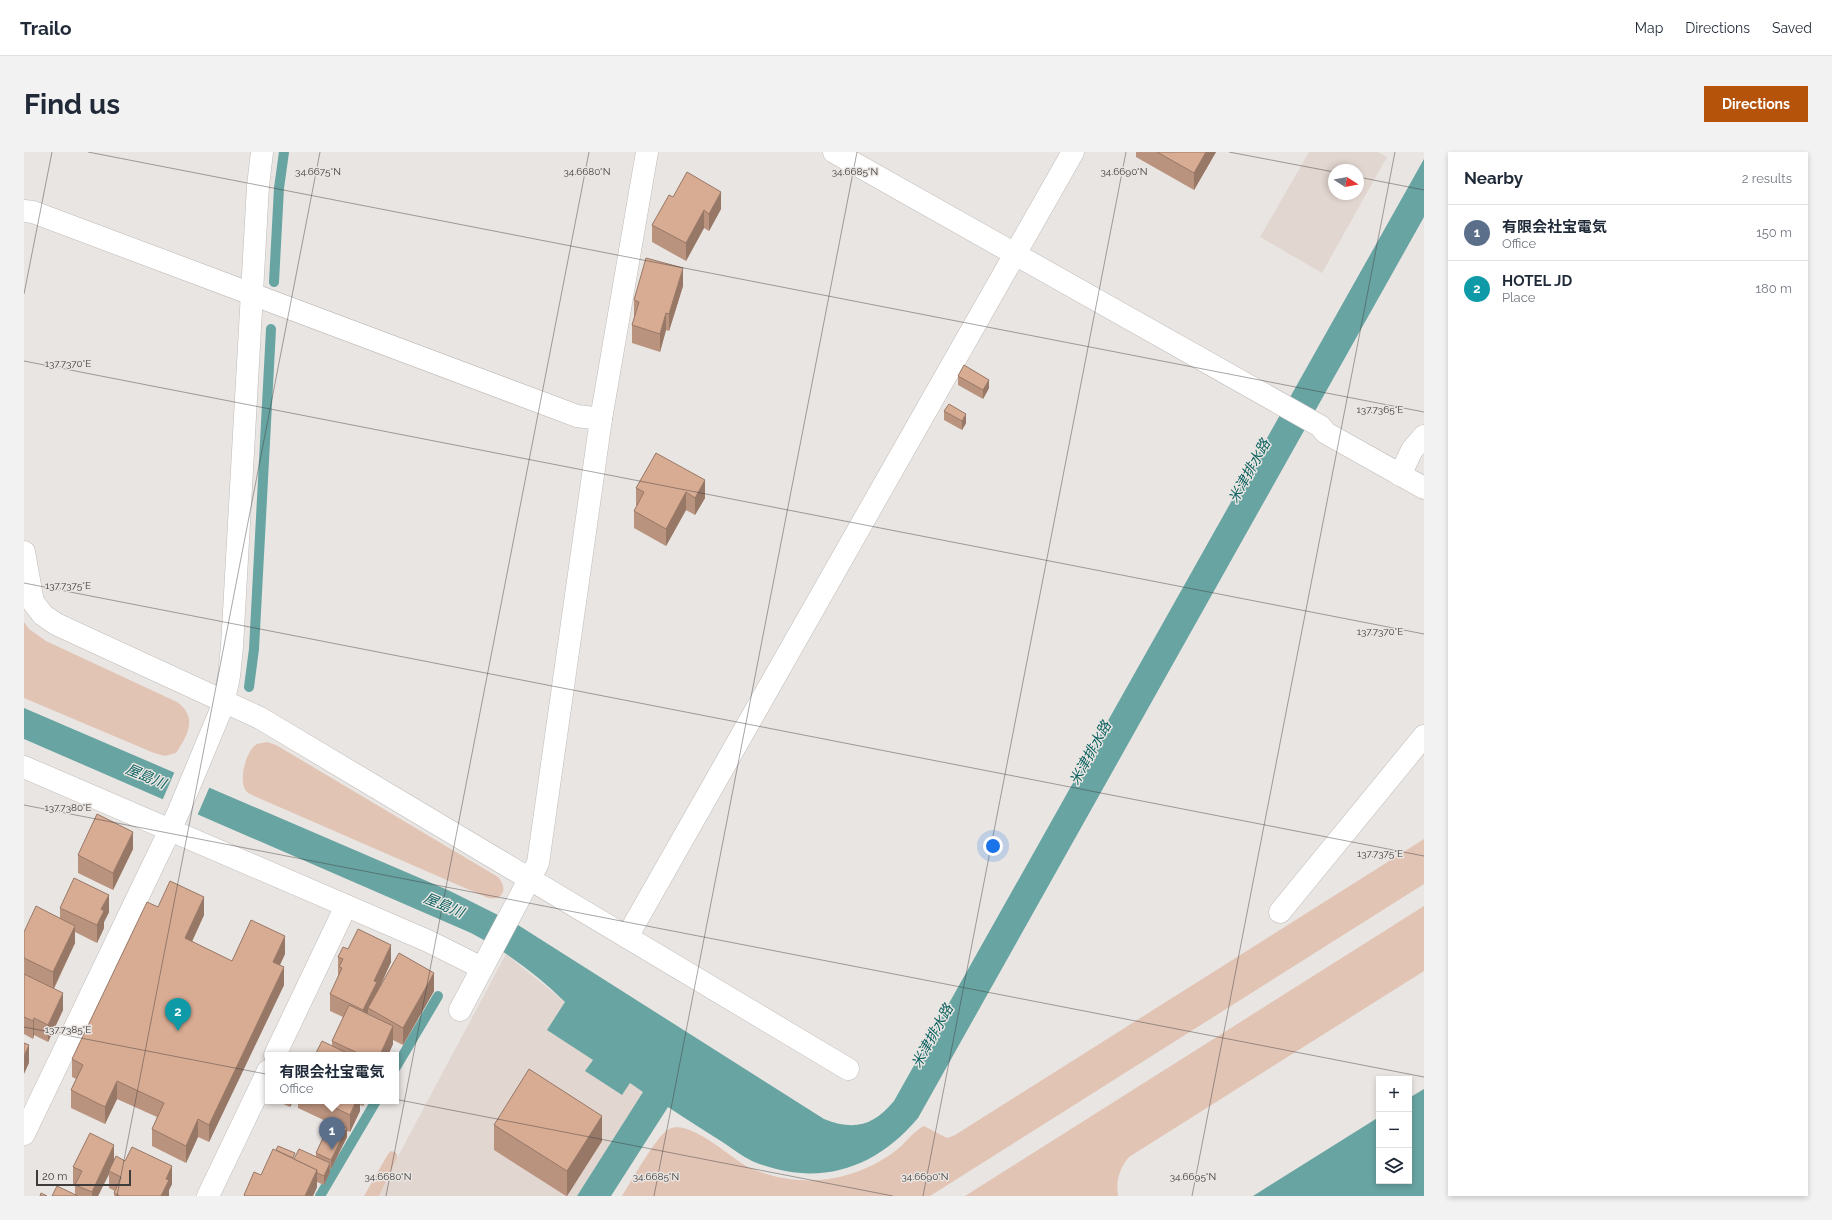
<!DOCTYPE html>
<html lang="en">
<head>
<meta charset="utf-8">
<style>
  :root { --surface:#fff; --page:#f2f2f3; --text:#1f2937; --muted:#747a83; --line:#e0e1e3; --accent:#b45309 }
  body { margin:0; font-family:Raleway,"Noto Sans JP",sans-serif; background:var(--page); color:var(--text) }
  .controls { position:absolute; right:12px; bottom:12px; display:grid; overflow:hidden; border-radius:0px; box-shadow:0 2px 6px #0003 }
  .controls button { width:36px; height:36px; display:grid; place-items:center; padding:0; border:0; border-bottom:1px solid var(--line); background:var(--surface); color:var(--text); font:20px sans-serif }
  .compass { position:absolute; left:1304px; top:12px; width:36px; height:36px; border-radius:50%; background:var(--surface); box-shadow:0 2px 6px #0003; rotate:101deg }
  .scale { position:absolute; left:12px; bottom:10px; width:95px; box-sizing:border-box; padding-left:4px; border:2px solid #3e3c3b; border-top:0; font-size:11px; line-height:14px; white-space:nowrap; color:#3e3c3b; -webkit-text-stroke:3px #e9e5e2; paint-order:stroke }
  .you { position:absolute; left:969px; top:694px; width:14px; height:14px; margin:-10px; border:3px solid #fff; border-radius:50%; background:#1a73e8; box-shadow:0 0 0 6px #1a73e833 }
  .badge { display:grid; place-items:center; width:26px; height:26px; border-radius:50%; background:var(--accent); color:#fff; font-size:13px; font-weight:700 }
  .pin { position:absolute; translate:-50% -33px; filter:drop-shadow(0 1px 2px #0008) }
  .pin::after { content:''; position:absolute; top:21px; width:14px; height:12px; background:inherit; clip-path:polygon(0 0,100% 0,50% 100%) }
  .popup { position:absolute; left:241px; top:900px; width:134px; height:52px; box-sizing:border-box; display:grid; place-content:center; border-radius:0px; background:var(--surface); filter:drop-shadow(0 1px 3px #0005); font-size:13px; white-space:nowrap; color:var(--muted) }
  .popup b { font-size:15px; color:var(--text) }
  .popup::after { content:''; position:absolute; left:50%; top:100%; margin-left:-8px; border:8px solid transparent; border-top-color:var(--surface) }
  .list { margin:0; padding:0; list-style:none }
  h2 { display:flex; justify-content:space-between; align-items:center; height:52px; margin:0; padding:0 16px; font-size:17px }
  h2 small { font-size:13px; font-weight:400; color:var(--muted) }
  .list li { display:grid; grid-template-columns:26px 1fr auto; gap:12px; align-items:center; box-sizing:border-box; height:56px; padding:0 16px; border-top:1px solid var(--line) }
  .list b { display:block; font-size:15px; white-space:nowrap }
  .list p { margin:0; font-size:13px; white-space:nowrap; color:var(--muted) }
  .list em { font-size:13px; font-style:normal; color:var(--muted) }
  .icon { flex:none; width:22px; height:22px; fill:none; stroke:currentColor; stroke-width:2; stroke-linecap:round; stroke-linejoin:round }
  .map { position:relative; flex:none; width:1400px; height:1044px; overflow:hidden; border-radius:0px }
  header { display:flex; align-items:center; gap:24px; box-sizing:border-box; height:56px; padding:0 20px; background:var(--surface); border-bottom:1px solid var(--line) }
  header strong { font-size:19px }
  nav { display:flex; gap:22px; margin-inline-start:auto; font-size:14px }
  .intro { display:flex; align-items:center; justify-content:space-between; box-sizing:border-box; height:96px; padding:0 24px }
  h1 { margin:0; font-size:28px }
  .button { padding:10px 18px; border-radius:0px; background:var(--accent); color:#fff; font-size:14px; font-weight:700 }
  main { display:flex; gap:24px; padding:0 24px }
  aside { flex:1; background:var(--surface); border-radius:0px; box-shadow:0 2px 6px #0003 }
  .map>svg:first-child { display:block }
  .built { fill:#e2d6d0; fill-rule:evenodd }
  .green { fill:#e2c4b5 }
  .water { fill:#68a4a2 }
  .pier { fill:#e9e5e2 }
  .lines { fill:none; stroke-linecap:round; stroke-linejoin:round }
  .stream { stroke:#68a4a2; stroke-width:10 }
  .minor-casing { stroke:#bfbbb9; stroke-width:23 }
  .minor { stroke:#fff; stroke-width:22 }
  .wall { fill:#ba937e }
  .shaded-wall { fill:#977867 }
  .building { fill:#d8ab93; stroke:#977867 }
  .ticks { fill:none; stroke:#3e3c3b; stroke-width:1; stroke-opacity:0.45 }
  .labels { text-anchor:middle; stroke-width:3; stroke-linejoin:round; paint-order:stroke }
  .water-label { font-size:14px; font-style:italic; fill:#0d6361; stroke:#e9e5e2 }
  .ticks-label { font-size:10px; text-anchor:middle; fill:#3e3c3b; stroke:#e9e5e2; stroke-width:3; stroke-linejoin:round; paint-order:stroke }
</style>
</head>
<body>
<header>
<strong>Trailo</strong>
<nav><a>Map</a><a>Directions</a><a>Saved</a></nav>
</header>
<div class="intro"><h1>Find us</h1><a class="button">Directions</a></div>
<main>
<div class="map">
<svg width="1400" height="1044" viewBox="0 0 1400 1044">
  <rect width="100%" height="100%" fill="#e9e5e2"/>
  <!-- built -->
  <g class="built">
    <path d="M1285 0H1354L1363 5 1298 121 1236 85ZM1310 18H1334V42H1310Z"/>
    <polygon points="482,802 541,850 569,908 561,919 598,943 606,931 620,940 553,1044 355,1044 373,1006"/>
  </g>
  <!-- green -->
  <g class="green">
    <path d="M0 470 5 477 22 489 153 550C174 565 164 583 152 601L141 604 130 601 0 546Z"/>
    <path d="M243 590 252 593 474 725C484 736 480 749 464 746L230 644C228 643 224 641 222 639 214 629 222 598 233 592 236 591 240 591 243 590Z"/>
    <path d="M1400 687V732L906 1044H598C607 1030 632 984 645 977 666 967 705 1005 724 1015 746 1025 771 1030 795 1028 824 1026 853 1014 875 996 883 989 890 979 900 974L923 986 931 983Z"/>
    <path d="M1400 754V819L1105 1005C1095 1017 1092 1028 1094 1044H941Z"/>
    <polygon points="367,999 371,1000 373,1002 373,1006 355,1044 340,1044 364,1002"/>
  </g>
  <!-- water -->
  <g class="water">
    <path d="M1400 7V65L894 966C850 1018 793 1036 728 1009 718 1004 709 997 700 991 681 979 662 967 644 955L587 1044H553L619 940 606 931 598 943 561 919 569 908 523 878 541 850C515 824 480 798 447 781L0 587V556L426 739 494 773 800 967C830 979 849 974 870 949Z"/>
    <polygon points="1400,937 1400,1044 1229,1044 1355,965 1355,1029 1385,1029 1385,946"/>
  </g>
  <!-- pier -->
  <polygon class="pier" points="151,619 186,634 173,664 138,649"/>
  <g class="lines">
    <!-- stream -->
    <g class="stream">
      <polyline points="250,130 255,36 260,0"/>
      <polyline points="225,535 230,497 247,177"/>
      <polyline points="372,915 414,844"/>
      <polyline points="296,1044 352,949"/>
    </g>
    <!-- minor casing -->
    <g class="minor-casing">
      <g id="minor">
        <polyline points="810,0 1296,274 1302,281 1400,336"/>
        <polyline points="0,59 9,60 553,264 577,267"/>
        <polyline points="1376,323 1388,298 1400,284"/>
        <polyline points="0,400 9,450 19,463 32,472 236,566 824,917"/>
        <polyline points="0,615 404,789 458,816"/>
        <polyline points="1256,760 1400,584"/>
        <polyline points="603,785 1049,0"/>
        <polyline points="436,858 514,711 577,267 623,0"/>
        <polyline points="251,903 322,754"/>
        <polyline points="0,982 154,661 199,553 205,524 208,495 234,34 238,0"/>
        <polyline points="184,1044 244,919"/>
      </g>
    </g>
    <!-- minor -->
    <use href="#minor" class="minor"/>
  </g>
  <!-- wall -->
  <g class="wall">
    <polygon points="1112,0 1192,0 1170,38 1112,5"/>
    <polygon points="649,45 697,57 685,79 680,76 662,109 628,90 628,73"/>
    <polygon points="659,134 645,179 642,178 636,200 608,191 608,173 610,166 610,148"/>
    <polygon points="934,224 965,236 959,247 934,233"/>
    <polygon points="920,259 942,271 938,278 920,268"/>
    <polygon points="632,301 681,346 671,363 662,358 642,394 610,376 610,359 613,354 612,353 612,336"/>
    <polygon points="109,697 89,738 54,721 54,703"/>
    <polygon points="134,755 180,763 168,790 208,809 261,802 256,813 260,833 185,990 174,985 162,1011 128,994 128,977 133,965 93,947 81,972 47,956 47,938 52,927 48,925 48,907"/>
    <polygon points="36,756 85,760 80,770 80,776 73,791 51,780 51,791 30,837 39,858 24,890 10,883 9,887 0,882 0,780 36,766"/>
    <polygon points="324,797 367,810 353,841 410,839 379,893 369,888 369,892 364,903 291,903 308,894 308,889 319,865 306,859 306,842 315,823 314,823 314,805"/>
    <polygon points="255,949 269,949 266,955 255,950"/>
    <polygon points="274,949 341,949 339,954 336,953 336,959 326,980 323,979 323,985 307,1017 306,1016 306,1020 300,1033 293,1030 293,1035 289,1044 220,1044 237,1023 271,1007 292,1005 292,1001 306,971 274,956"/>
    <polygon points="470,973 578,989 543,1044 542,1044 470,998"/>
    <polygon points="90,1007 148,1032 145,1038 145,1044 90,1044 90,1041 91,1039 85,1036 85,1022 74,1044 28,1044 51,1042 51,1033 49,1032 49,1015"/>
  </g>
  <!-- shaded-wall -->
  <g class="shaded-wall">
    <polygon points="1182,0 1192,0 1170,38 1170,21"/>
    <polygon points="697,40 697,57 685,79 685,62"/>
    <polygon points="680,58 680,76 662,109 662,91"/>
    <polygon points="659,116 659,134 645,179 645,162"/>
    <polygon points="642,161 642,178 636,200 636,182"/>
    <polygon points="965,228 965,236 959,247 959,238"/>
    <polygon points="942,262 942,271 938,278 938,269"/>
    <polygon points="681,328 681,346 671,363 671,346"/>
    <polygon points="662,340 662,358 642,394 642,377"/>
    <polygon points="109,680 109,697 89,738 89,721"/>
    <polygon points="85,743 85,760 80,770 80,776 73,791 73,773 77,757"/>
    <polygon points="180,745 180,763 161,804 161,786"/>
    <polygon points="51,774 51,791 29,837 29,820"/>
    <polygon points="261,784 261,802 249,827 249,810"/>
    <polygon points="367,793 367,810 353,841 344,856 344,864 339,875 339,858 350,829"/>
    <polygon points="260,815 260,833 185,990 185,973"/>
    <polygon points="410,821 410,839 379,893 379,876"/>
    <polygon points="39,841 39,858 24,890 24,873"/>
    <polygon points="10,866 10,883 9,887 9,869"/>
    <polygon points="369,874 369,892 364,903 356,903"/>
    <polygon points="5,893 5,911 0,922 0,904"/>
    <polygon points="93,929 93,947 81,972 81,955"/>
    <polygon points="266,949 269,949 266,955"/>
    <polygon points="332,949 336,949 336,959 326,980 326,963"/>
    <polygon points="339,949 341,949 339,954"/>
    <polygon points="578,964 578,989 543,1044 543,1019"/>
    <polygon points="174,967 174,985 162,1011 162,994"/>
    <polygon points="323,976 323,985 307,1017 307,1008"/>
    <polygon points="90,993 90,1010 85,1019 85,1022 74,1044 68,1044 68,1040"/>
    <polygon points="306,1011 306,1020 300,1033 300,1024"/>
    <polygon points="148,1014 148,1032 145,1038 145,1044 137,1044 142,1027"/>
    <polygon points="293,1018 293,1035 289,1044 281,1044"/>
  </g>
  <!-- building -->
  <g class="building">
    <polygon points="1133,0 1182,0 1170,21"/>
    <polygon points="663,20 697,40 685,62 680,58 662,91 628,73 645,43 649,45"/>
    <polygon points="622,106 659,116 645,162 642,161 636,182 608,173 615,150 610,148"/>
    <polygon points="940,213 965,228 959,238 934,224"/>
    <polygon points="925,252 942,262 938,269 920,259"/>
    <polygon points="632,301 681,328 671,346 662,340 642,377 610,359 620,340 612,336"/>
    <polygon points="73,662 109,680 89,721 54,703"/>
    <polygon points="50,726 85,743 77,757 80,759 73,773 36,756"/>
    <polygon points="146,729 180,745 161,786 208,809 227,768 261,784 249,810 260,815 185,973 174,967 162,994 128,977 140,951 93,929 81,955 47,938 59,913 48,907 123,750 134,755"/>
    <polygon points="12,754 51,774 29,820 0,806 0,780"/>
    <polygon points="334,777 367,793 350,829 353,830 339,858 306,842 318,816 315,815 319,807 314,805 319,795 324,797"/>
    <polygon points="375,801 410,821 379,876 344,856"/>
    <polygon points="0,822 39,841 24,873 10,866 9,869 0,865"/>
    <polygon points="325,853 369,874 356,903 338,903 308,889"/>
    <polygon points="298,889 327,903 291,903"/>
    <polygon points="0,891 5,893 0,904"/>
    <polygon points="505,917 578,964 543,1019 470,973"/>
    <polygon points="297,949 332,949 326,963"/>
    <polygon points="307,969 323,976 307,1008 292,1001"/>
    <polygon points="66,981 90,993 68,1040 51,1033 58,1019 49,1015"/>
    <polygon points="254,994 271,1001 269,1006 252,998"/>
    <polygon points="108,995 148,1014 142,1027 145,1028 137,1044 96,1044 90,1041 97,1025 85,1019 92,1004 101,1009"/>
    <polygon points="249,997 293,1018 281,1044 221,1044 220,1043 230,1020 237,1023"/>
    <polygon points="275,997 306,1011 300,1024 293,1021 293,1018 270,1007"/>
    <polygon points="33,1034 54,1044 28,1044"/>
    <polygon points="17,1041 23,1044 16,1044"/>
  </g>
  <!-- ticks -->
  <path class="ticks" d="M64 0 1400 260M1205 0 1310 20M1334 25 1400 38M0 142 28 0M0 209 1400 482M0 431 1400 704M0 653 1400 925M0 875 869 1044M93 1044 296 0M362 1044 565 0M630 1044 833 0M899 1044 1102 0M1168 1044 1371 0"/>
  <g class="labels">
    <!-- water labels -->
    <g class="water-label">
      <text transform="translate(1225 319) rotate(-61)" y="5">米津排水路</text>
      <text transform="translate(1066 601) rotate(-61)" y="5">米津排水路</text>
      <text transform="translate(122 624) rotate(23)" y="5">屋島川</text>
      <text transform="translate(420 753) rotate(23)" y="5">屋島川</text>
      <text transform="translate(908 884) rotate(-61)" y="5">米津排水路</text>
    </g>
  </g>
  <g class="ticks-label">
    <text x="294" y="23">34.6675°N</text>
    <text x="563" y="23">34.6680°N</text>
    <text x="831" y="23">34.6685°N</text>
    <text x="1100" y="23">34.6690°N</text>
    <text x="44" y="215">137.7370°E</text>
    <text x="1356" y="261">137.7365°E</text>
    <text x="44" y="437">137.7375°E</text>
    <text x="1356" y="483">137.7370°E</text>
    <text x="44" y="659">137.7380°E</text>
    <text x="1356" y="705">137.7375°E</text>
    <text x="44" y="881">137.7385°E</text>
    <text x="364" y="1028">34.6680°N</text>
    <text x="632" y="1028">34.6685°N</text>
    <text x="901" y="1028">34.6690°N</text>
    <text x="1169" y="1028">34.6695°N</text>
  </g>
</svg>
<div class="controls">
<button>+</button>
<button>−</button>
<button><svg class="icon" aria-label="layers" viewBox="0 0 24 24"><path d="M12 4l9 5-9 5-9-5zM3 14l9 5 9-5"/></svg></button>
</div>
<svg class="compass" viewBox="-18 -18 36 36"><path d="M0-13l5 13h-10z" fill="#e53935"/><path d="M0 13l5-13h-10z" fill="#747a83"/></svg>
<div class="scale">20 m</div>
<div class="you"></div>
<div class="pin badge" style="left:308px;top:998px;background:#5c6f8a">1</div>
<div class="popup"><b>有限会社宝電気</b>Office</div>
<div class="pin badge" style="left:154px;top:879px;background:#0f9aa8">2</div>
</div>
<aside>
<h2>Nearby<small>2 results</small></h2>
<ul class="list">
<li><span class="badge" style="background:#5c6f8a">1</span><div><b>有限会社宝電気</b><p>Office</p></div><em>150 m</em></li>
<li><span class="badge" style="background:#0f9aa8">2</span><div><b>HOTEL JD</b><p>Place</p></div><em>180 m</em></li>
</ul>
</aside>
</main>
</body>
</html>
